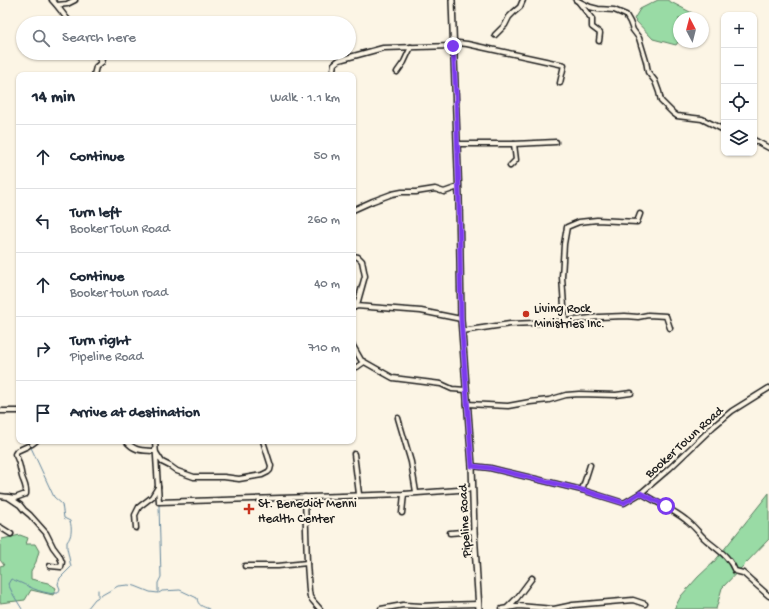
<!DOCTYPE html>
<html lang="en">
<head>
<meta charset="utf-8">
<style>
  :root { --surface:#fff; --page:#f6f6f7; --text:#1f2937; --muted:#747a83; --line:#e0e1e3 }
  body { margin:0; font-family:"Gochi Hand",sans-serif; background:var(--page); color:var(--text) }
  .controls { position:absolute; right:12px; top:12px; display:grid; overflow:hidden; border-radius:8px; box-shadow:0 1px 3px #0004 }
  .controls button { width:36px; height:36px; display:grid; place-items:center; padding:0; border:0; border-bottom:1px solid var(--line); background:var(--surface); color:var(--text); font:20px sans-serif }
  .compass { position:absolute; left:673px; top:12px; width:36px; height:36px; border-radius:50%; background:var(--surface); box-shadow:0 1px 3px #0004; rotate:353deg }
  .stop { position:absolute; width:12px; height:12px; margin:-9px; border:3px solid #7c3aed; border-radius:50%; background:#fff }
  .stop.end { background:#7c3aed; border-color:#fff; box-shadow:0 1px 4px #0008 }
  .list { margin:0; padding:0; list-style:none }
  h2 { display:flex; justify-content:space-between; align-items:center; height:52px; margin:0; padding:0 16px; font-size:17px }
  h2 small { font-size:13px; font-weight:400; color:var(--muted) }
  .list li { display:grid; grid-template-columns:26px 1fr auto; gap:12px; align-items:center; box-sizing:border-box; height:64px; padding:0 16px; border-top:1px solid var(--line) }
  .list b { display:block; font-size:15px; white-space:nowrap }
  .list p { margin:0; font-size:13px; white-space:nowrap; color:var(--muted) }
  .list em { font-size:13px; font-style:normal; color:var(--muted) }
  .icon { flex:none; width:22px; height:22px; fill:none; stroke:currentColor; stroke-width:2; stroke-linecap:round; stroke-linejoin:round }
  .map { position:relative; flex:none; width:769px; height:609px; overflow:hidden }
  .search { position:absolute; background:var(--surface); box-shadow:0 1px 3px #0004; left:16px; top:16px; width:340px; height:44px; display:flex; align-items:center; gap:10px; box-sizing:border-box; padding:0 14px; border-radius:22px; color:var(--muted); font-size:15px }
  .panel { position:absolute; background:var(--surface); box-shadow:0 1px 3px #0004; left:16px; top:72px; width:340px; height:372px; border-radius:8px }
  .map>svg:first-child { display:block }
  .green { fill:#99dba5; stroke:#5a7c60 }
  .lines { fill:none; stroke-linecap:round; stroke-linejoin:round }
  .stream { stroke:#63869d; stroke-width:1 }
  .minor-casing { stroke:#1c1c1c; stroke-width:7 }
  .tertiary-casing { stroke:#1c1c1c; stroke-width:8 }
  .minor { stroke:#fcf5e5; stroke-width:4 }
  .tertiary { stroke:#fcf5e5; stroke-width:5 }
  .route { stroke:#7c3aed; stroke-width:5 }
  .poi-dot { fill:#c8321e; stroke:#fcf5e5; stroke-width:1.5 }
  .labels { text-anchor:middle; stroke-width:4; stroke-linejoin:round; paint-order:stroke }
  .poi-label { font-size:13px; fill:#1c1c1c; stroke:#fcf5e5; text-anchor:start }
  .street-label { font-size:13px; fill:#1c1c1c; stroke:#fcf5e5 }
</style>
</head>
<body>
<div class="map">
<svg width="769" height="609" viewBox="0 0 769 609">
  <rect width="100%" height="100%" fill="#fcf5e5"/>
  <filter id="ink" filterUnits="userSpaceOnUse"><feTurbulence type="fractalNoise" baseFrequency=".025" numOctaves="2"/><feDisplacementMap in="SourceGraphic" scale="8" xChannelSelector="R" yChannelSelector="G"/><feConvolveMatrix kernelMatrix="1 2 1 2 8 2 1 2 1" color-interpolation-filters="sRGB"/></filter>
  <g filter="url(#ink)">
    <!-- green -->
    <g class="green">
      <polygon points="658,0 667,0 692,13 692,18 679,18 679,41 676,45 653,39 634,19 640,9"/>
      <polygon points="769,493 769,539 722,588 716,609 674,609 681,596 698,577 714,562"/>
      <polygon points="20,535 28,538 26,544 35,544 39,551 36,562 31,571 31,579 48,583 56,588 53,595 31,590 25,600 0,603 0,566 4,565 0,560 0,544 2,539"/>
    </g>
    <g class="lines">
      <!-- stream -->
      <g class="stream">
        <polyline points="98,590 98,596"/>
        <path d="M159 593 162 591 180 590 197 598C198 606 202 606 209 609"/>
        <path d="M22 609 14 596 8 584 11 579C23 583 35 591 48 593 51 594 54 593 58 593L60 589 58 584 60 578 71 567 67 548V542C72 536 72 528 70 521L64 518 62 504 54 497 28 441"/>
        <polyline points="87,609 95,599 118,586 128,585 135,586 150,592 158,593 158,583 161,577 159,505"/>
      </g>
      <!-- minor casing -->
      <g class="minor-casing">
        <g id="minor">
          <path d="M52 0C59 7 64 16 71 23"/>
          <polyline points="576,0 590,7 598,9 614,10 626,15 630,22 633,30 639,38 646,61 648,72 655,81 659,92 661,101 673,113 677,116 702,119 724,130"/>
          <polyline points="578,1 592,19 592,27 600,33 599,41"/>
          <polyline points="57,5 67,4 75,0"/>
          <polyline points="495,35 505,25 509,17 514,12 520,7 523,0"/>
          <polyline points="453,44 458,43 467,44 564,65 560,83"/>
          <polyline points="96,53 97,56 102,62"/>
          <polyline points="397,72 404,62 411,47"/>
          <polyline points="94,75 96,67 102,62 105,53"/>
          <polyline points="332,75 334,64 339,60 383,48 453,46"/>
          <polyline points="754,140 769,148"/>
          <polyline points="457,144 514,144 556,142"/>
          <polyline points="510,166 516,160 514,144"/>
          <polyline points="353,210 373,201 392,194 402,192 416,192 435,189 444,192 458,187"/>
          <polyline points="353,256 358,257 362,261 365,276 358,301 355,307"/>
          <polyline points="353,308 356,306 421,311 461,319"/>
          <polyline points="565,321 562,277 564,244 567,227 579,222 597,220 637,222 640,214"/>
          <polyline points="462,331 510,324 559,322 599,317 625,316 638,317 648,315 666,316 670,328"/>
          <polyline points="353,346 361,360 384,373 393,378 441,384 452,389 466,390"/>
          <polyline points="353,367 357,367 364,362"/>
          <polyline points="467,404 508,406 530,402 549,400 566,395 579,394 616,395 631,393"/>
          <polyline points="0,411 19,411"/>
          <polyline points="398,418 411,462 416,492"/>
          <path d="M126 441C135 452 143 450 155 451L162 462 170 466 177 471 194 477H224L239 479 262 475 268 472 270 470 271 466 263 441"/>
          <polyline points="155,441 159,502 404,494 472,489"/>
          <polyline points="32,444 36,441"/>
          <polyline points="354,454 359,494"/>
          <polyline points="472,466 490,468 582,490 624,503 641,493 670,468 714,426 732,411 769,388"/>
          <polyline points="582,490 590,465"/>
          <path d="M641 493C656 502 672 509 686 520 693 525 698 532 704 538 716 549 729 555 735 571L743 573 769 596"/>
          <polyline points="0,496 8,497 20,505 24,510 30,515 46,533 53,547 59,555 62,562 61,567 50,566"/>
          <path d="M8 497 15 498 26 494C27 487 24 483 22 477 20 469 20 462 15 454L17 451 28 446"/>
          <polyline points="305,497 307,563 309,591 310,597 313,601 320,609"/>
          <polyline points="402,513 404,494"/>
          <polyline points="0,527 11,534"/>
          <polyline points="136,528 135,515 139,507 152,497 158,487"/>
          <polyline points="450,533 474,531"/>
          <polyline points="245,566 278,566 307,563"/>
          <polyline points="508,607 517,598 532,578"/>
          <polyline points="381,609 403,605 422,606 442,605 479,604"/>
          <polyline points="502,609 519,606 554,609 573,605 633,600 645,604"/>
        </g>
      </g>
      <!-- tertiary casing -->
      <g class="tertiary-casing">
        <polyline id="tertiary" points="452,0 459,199 461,319 472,466 474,531 479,609"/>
      </g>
      <!-- minor -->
      <use href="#minor" class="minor"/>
      <!-- tertiary -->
      <use href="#tertiary" class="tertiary"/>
    </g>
  </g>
  <g class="lines" filter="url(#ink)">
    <!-- route -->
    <polyline class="route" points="453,46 456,96 459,198 461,319 472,466 490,468 582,490 624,503 640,493 666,506"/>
  </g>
  <!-- markers -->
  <g class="poi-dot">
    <circle cx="526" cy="314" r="4"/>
    <path d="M247 503h4v4h4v4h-4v4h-4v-4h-4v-4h4z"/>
  </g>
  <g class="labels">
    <!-- poi labels -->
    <g class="poi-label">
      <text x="534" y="312">Living Rock<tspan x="534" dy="15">Ministries Inc.</tspan></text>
      <text x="258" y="507">St. Benedict Menni<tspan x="258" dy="15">Health Center</tspan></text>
    </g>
    <!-- street labels -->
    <g class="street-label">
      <text transform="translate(683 441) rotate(-42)" y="5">Booker Town Road</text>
      <text transform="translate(463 521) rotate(-93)" y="5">Pipeline Road</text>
    </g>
  </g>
</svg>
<div class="controls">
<button>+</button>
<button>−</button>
<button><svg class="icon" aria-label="locate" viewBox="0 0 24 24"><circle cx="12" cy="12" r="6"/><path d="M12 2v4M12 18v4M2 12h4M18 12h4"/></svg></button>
<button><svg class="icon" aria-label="layers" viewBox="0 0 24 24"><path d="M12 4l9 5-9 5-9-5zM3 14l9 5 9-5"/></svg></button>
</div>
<svg class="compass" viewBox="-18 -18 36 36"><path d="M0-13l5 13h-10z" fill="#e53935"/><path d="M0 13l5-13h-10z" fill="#747a83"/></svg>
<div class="stop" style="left:666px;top:506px"></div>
<div class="stop end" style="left:453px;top:46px"></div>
<div class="search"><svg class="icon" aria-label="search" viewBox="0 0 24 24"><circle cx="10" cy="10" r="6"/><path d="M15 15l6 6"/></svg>Search here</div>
<section class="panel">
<h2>14 min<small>Walk · 1.1 km</small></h2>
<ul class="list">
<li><svg class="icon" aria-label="ahead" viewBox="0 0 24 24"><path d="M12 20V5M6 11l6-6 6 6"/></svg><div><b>Continue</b></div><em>50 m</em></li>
<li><svg class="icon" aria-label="left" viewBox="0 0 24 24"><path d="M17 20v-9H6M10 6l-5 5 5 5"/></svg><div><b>Turn left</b><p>Booker Town Road</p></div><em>260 m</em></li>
<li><svg class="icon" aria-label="ahead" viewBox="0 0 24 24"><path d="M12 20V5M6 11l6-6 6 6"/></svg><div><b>Continue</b><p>Booker town road</p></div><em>40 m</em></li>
<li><svg class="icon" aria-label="right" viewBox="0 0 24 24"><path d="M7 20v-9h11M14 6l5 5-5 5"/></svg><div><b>Turn right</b><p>Pipeline Road</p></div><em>710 m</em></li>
<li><svg class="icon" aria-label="arrive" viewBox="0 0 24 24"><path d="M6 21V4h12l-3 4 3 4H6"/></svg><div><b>Arrive at destination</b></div></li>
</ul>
</section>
</div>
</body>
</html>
